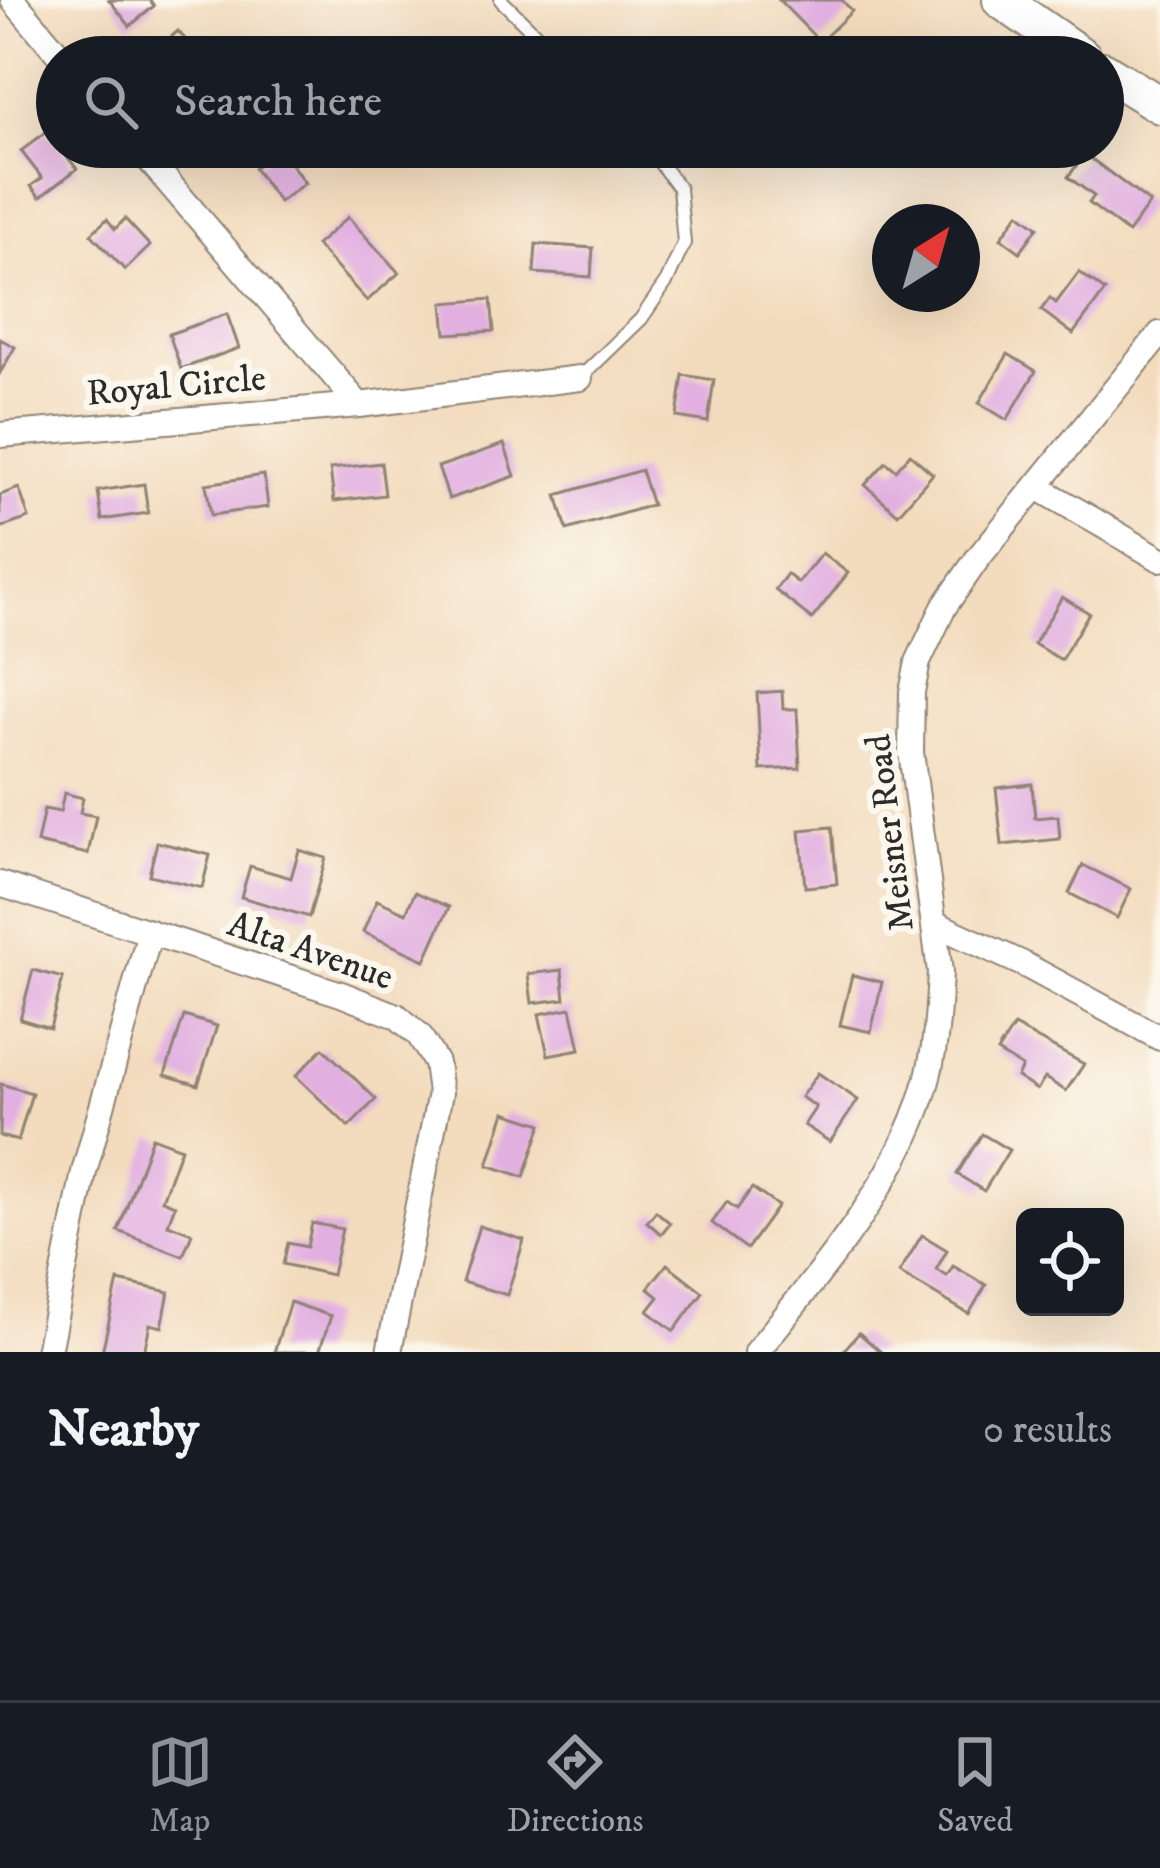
<!DOCTYPE html>
<html lang="en">
<head>
<meta charset="utf-8">
<style>
  :root { --surface:#171b24; --page:#242831; --text:#f1f3f6; --muted:#9ea1a6; --line:#363941; --accent:#8c9099 }
  body { margin:0; font-family:"IM FELL DW Pica",serif; background:var(--page); color:var(--text) }
  .controls { position:absolute; right:36px; bottom:36px; display:grid; overflow:hidden; border-radius:18px; box-shadow:0 12px 48px #0002 }
  .controls button { width:108px; height:108px; display:grid; place-items:center; padding:0; border:0; border-bottom:3px solid var(--line); background:var(--surface); color:var(--text); font:60px sans-serif }
  .compass { position:absolute; left:872px; top:204px; width:108px; height:108px; border-radius:50%; background:var(--surface); box-shadow:0 12px 48px #0002; rotate:37deg }
  .list { margin:0; padding:0; list-style:none }
  h2 { display:flex; justify-content:space-between; align-items:center; height:156px; margin:0; padding:0 48px; font-size:51px }
  h2 small { font-size:39px; font-weight:400; color:var(--muted) }
  .icon { flex:none; width:66px; height:66px; fill:none; stroke:currentColor; stroke-width:2; stroke-linecap:round; stroke-linejoin:round }
  .map { position:relative; flex:none; width:1160px; height:1352px; overflow:hidden }
  .search { position:absolute; background:var(--surface); box-shadow:0 12px 48px #0002; left:36px; right:36px; top:36px; height:132px; display:flex; align-items:center; gap:30px; box-sizing:border-box; padding:0 42px; border-radius:66px; color:var(--muted); font-size:45px }
  .sheet { height:348px; background:var(--surface) }
  nav { display:flex; justify-content:space-around; align-items:center; box-sizing:border-box; height:168px; border-top:3px solid var(--line); background:var(--surface); font-size:33px; color:var(--muted) }
  nav a { display:grid; justify-items:center; gap:6px }
  nav .on { color:var(--accent) }
  .map>svg:first-child { display:block }
  .building { fill:#e2afe1 }
  .lines { fill:none; stroke-linecap:round; stroke-linejoin:round }
  .lane-casing { stroke:#8f8374; stroke-width:16 }
  .street-casing { stroke:#8f8374; stroke-width:28 }
  .secondary-casing { stroke:#8f8374; stroke-width:40 }
  .lane { stroke:#fff; stroke-width:12 }
  .street { stroke:#fff; stroke-width:24 }
  .secondary { stroke:#fff; stroke-width:36 }
  .labels { text-anchor:middle; stroke-width:12; stroke-linejoin:round; paint-order:stroke }
  .street-label { font-size:36px; fill:#2b2b2b; stroke:#fbf7ec }
</style>
</head>
<body>
<div class="map">
<svg width="1160" height="1352" viewBox="0 0 1160 1352">
  <rect width="100%" height="100%" fill="#fbf7ec"/>
  <filter id="ink" filterUnits="userSpaceOnUse"><feTurbulence type="fractalNoise" baseFrequency=".00833" numOctaves="2"/><feDisplacementMap in="SourceGraphic" scale="24" xChannelSelector="R" yChannelSelector="G"/><feConvolveMatrix kernelMatrix="1 2 1 2 8 2 1 2 1" color-interpolation-filters="sRGB"/></filter>
  <filter id="wash" filterUnits="userSpaceOnUse"><feTurbulence type="fractalNoise" baseFrequency=".004" numOctaves="4" result="noise"/><feDisplacementMap in="SourceGraphic" scale="48" xChannelSelector="R" yChannelSelector="G"/><feGaussianBlur stdDeviation="2.7" result="paint"/><feColorMatrix in="noise" values="0 0 0 0 0 0 0 0 0 0 0 0 0 0 0 0 0 1.4 0 .05"/><feComposite in="paint" operator="in"/></filter>
  <g filter="url(#wash)">
    <rect width="100%" height="100%" fill="#f3dbbd"/>
    <g id="blocks">
      <!-- building -->
      <g class="building">
        <polygon points="109,0 150,0 154,6 130,26"/>
        <polygon points="779,0 842,0 852,11 820,42"/>
        <polygon points="178,31 200,57 156,57 153,53"/>
        <polygon points="47,131 77,169 40,197 31,186 42,178 21,151"/>
        <polygon points="280,149 305,183 279,202 254,168"/>
        <polygon points="1085,154 1150,203 1128,233 1089,203 1094,196 1068,177"/>
        <polygon points="1019,213 1038,227 1020,252 1001,238"/>
        <polygon points="348,217 399,273 367,301 316,245"/>
        <polygon points="107,219 115,229 125,219 150,246 125,270 91,234"/>
        <polygon points="536,244 593,248 591,277 534,273"/>
        <polygon points="1079,272 1105,291 1073,334 1041,310 1050,298 1056,303"/>
        <polygon points="491,299 494,331 446,334 443,303"/>
        <polygon points="227,314 239,348 181,369 169,334"/>
        <polygon points="0,339 15,347 0,373"/>
        <polygon points="1008,354 1036,371 1007,420 979,403"/>
        <polygon points="683,375 714,380 708,422 677,417"/>
        <polygon points="504,444 515,476 449,499 438,467"/>
        <polygon points="910,454 933,474 898,514 865,485 886,462 896,470"/>
        <polygon points="381,463 385,495 334,501 330,469"/>
        <polygon points="641,470 652,505 567,530 557,495"/>
        <polygon points="264,475 268,507 211,515 206,484"/>
        <polygon points="144,484 148,513 102,520 98,491"/>
        <polygon points="19,488 29,518 0,528 0,495"/>
        <polygon points="822,553 848,573 812,619 775,590 787,574 798,583"/>
        <polygon points="1062,597 1089,613 1061,660 1034,644"/>
        <polygon points="782,691 783,709 797,709 800,768 761,770 757,693"/>
        <polygon points="1032,784 1035,818 1058,816 1060,839 1002,845 996,788"/>
        <polygon points="64,793 83,798 80,813 96,816 88,854 37,843 44,809 60,812"/>
        <polygon points="832,827 837,884 805,887 800,830"/>
        <polygon points="157,842 210,855 202,888 149,875"/>
        <polygon points="299,850 326,858 309,917 241,897 250,866 291,878"/>
        <polygon points="1083,865 1131,889 1117,918 1069,893"/>
        <polygon points="415,892 449,907 425,960 363,932 377,900 406,913"/>
        <polygon points="33,970 63,978 50,1028 20,1019"/>
        <polygon points="562,970 565,999 532,1003 528,974"/>
        <polygon points="852,975 882,982 871,1032 840,1025"/>
        <polygon points="571,1008 580,1049 548,1055 539,1014"/>
        <polygon points="184,1016 217,1026 198,1085 165,1075"/>
        <polygon points="1014,1026 1084,1064 1066,1091 1045,1078 1037,1090 1017,1077 1022,1067 997,1052"/>
        <polygon points="323,1048 376,1099 349,1127 296,1076"/>
        <polygon points="818,1073 858,1100 830,1142 804,1125 816,1107 801,1097"/>
        <polygon points="1,1084 32,1093 18,1141 0,1136"/>
        <polygon points="505,1112 542,1124 524,1177 488,1165"/>
        <polygon points="982,1134 1009,1150 984,1191 957,1174"/>
        <polygon points="152,1137 181,1148 162,1200 175,1205 168,1224 192,1233 183,1256 118,1231"/>
        <polygon points="752,1188 778,1206 747,1249 712,1223 727,1202 737,1209"/>
        <polygon points="656,1211 670,1223 661,1234 647,1222"/>
        <polygon points="312,1223 342,1229 332,1275 283,1264 288,1243 307,1247"/>
        <polygon points="479,1226 524,1240 507,1295 462,1282"/>
        <polygon points="922,1235 947,1250 936,1270 947,1276 953,1266 986,1285 969,1314 899,1273"/>
        <polygon points="667,1264 703,1292 674,1331 648,1311 659,1297 648,1288"/>
        <polygon points="118,1281 169,1292 162,1327 150,1324 144,1352 102,1352"/>
        <polygon points="290,1302 331,1316 319,1352 274,1352"/>
        <polygon points="859,1333 881,1352 842,1352"/>
      </g>
    </g>
  </g>
  <g filter="url(#ink)">
    <use href="#blocks" fill-opacity="0" stroke="#8f8374" stroke-width="3"/>
    <g class="lines">
      <!-- lane casing -->
      <g class="lane-casing">
        <g id="lane">
          <polyline points="501,0 559,57"/>
          <polyline points="580,378 641,319 667,281 684,243 679,188 648,147"/>
        </g>
      </g>
      <!-- street casing -->
      <g class="street-casing">
        <g id="street">
          <polyline points="13,0 61,57"/>
          <polyline points="138,147 359,405"/>
          <polyline points="0,435 359,405 580,378"/>
          <polyline points="1037,487 1160,559"/>
          <polyline points="0,884 341,994 397,1016 419,1035 436,1063 440,1093 389,1352"/>
          <polyline points="936,924 1023,964 1160,1038"/>
          <polyline points="48,1352 84,1172 150,932"/>
          <path d="M756 1352C818 1276 895 1186 924 1091 936 1053 938 1012 940 972L911 752 912 692 918 662 944 607 978 558 1160 334"/>
        </g>
      </g>
      <!-- secondary casing -->
      <g class="secondary-casing">
        <g id="secondary">
          <polyline points="1001,0 1083,57"/>
          <polyline points="1103,70 1160,105"/>
        </g>
      </g>
      <!-- lane -->
      <use href="#lane" class="lane"/>
      <!-- street -->
      <use href="#street" class="street"/>
      <!-- secondary -->
      <use href="#secondary" class="secondary"/>
    </g>
  </g>
  <g class="labels">
    <!-- street labels -->
    <g class="street-label">
      <text transform="translate(176 384) rotate(-5)" y="13">Royal Circle</text>
      <text transform="translate(888 833) rotate(-97)" y="13">Meisner Road</text>
      <text transform="translate(311 949) rotate(19)" y="13">Alta Avenue</text>
    </g>
  </g>
</svg>
<div class="controls">
<button><svg class="icon" aria-label="locate" viewBox="0 0 24 24"><circle cx="12" cy="12" r="6"/><path d="M12 2v4M12 18v4M2 12h4M18 12h4"/></svg></button>
</div>
<svg class="compass" viewBox="-18 -18 36 36"><path d="M0-13l5 13h-10z" fill="#e53935"/><path d="M0 13l5-13h-10z" fill="#9ea1a6"/></svg>
<div class="search"><svg class="icon" aria-label="search" viewBox="0 0 24 24"><circle cx="10" cy="10" r="6"/><path d="M15 15l6 6"/></svg>Search here</div>
</div>
<section class="sheet">
<h2>Nearby<small>0 results</small></h2>
<ul class="list">
</ul>
</section>
<nav>
<a class="on"><svg class="icon" aria-label="map" viewBox="0 0 24 24"><path d="M3 6l6-2 6 2 6-2v14l-6 2-6-2-6 2zM9 4v14M15 6v14"/></svg>Map</a>
<a><svg class="icon" aria-label="directions" viewBox="0 0 24 24"><path d="M12 3l9 9-9 9-9-9zM9 14v-3h6M13 9l2 2-2 2"/></svg>Directions</a>
<a><svg class="icon" aria-label="saved" viewBox="0 0 24 24"><path d="M7 4h10v16l-5-4-5 4z"/></svg>Saved</a>
</nav>
</body>
</html>
